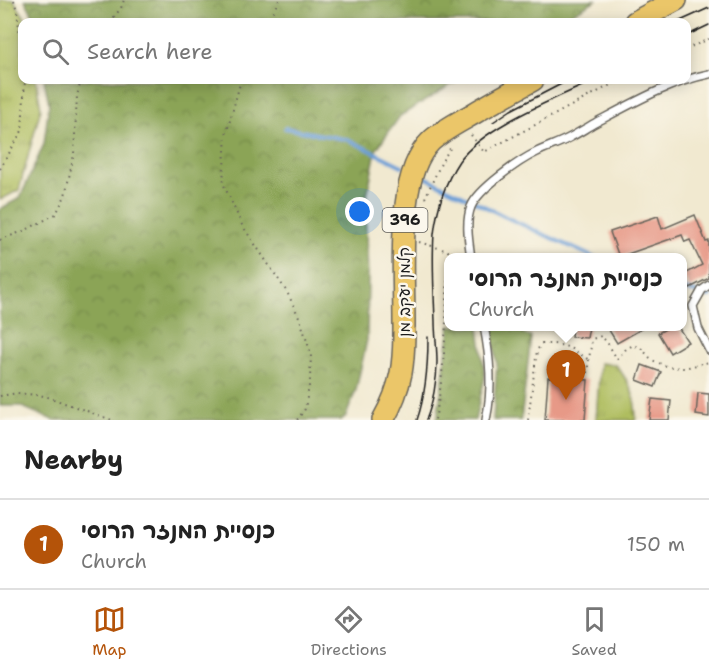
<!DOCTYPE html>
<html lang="en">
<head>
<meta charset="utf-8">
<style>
  :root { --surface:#fff; --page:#f2f2f2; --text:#222; --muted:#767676; --line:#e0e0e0; --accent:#b45309 }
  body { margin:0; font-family:"Shantell Sans","Playpen Sans Hebrew",sans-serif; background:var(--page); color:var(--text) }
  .you { position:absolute; left:360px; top:212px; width:21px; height:21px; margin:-15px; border:4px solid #fff; border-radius:50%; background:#1a73e8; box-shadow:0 0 0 9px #1a73e833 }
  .badge { display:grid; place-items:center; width:39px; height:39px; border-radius:50%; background:var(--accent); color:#fff; font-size:20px; font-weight:700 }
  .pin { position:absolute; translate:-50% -50px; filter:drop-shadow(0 2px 3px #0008) }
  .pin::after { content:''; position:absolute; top:32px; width:21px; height:18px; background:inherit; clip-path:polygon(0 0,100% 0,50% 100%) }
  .popup { position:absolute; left:444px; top:253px; width:243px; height:78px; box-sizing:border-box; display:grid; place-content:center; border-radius:12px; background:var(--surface); filter:drop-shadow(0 2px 4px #0005); font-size:20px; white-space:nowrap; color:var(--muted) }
  .popup b { font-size:22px; color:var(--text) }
  .popup::after { content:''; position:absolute; left:50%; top:100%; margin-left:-12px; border:12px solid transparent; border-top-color:var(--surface) }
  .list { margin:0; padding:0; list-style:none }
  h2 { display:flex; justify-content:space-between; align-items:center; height:78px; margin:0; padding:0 24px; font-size:26px }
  h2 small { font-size:20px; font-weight:400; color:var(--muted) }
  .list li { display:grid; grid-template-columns:39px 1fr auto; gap:18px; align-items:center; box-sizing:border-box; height:90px; padding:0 24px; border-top:2px solid var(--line) }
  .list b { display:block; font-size:22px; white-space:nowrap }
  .list p { margin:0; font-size:20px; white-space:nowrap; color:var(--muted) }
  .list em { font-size:20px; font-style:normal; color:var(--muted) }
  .icon { flex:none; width:33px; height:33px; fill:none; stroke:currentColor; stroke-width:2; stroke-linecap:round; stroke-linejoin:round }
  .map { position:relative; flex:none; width:709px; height:420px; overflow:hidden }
  .search { position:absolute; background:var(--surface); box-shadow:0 3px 15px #0003; left:18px; right:18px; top:18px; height:66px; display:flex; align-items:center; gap:15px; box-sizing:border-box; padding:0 21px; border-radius:12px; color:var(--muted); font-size:22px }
  .sheet { height:168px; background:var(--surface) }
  nav { display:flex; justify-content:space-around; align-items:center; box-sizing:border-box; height:84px; border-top:2px solid var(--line); background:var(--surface); font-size:16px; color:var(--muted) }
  nav a { display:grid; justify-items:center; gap:3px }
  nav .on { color:var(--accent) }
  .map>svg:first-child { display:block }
  .grass { fill:url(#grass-tufts); stroke:#666c3e; stroke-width:1.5 }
  .forest { fill:url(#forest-crowns); stroke:#546039; stroke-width:1.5 }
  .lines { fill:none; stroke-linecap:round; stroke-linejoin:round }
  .stream { stroke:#6c9fd7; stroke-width:4 }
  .building { fill:#e79987 }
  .service-casing { stroke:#67645b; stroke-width:10 }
  .primary-casing { stroke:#67645b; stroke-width:24 }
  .path { stroke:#67645b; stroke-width:2; stroke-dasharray:1.5 4.5; stroke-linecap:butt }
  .service { stroke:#fff; stroke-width:7 }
  .primary { stroke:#ebc669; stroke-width:21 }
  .tram { stroke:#1c1c1c; stroke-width:1.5 }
  .labels { text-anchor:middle; stroke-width:5; stroke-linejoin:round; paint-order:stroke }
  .shield { fill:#fbf7ec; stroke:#5f5e5a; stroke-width:1.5 }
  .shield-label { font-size:15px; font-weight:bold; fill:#1c1c1c }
  .street-label { font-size:16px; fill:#1c1c1c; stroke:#fbf7ec }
</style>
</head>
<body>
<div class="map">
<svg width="709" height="420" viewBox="0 0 709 420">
  <defs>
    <pattern id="grass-tufts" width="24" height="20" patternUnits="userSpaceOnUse" patternTransform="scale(1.5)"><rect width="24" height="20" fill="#afbd5f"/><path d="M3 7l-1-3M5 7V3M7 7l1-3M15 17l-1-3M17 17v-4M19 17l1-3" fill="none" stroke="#96a252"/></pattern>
    <pattern id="forest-crowns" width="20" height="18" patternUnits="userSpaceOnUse" patternTransform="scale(1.5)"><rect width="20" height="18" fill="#8ba456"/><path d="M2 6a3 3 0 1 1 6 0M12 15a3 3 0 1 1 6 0" fill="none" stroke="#718546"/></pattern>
  </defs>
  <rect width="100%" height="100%" fill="#fbf7ec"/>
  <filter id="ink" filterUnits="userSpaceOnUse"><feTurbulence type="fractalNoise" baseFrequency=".0167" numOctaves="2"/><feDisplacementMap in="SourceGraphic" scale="12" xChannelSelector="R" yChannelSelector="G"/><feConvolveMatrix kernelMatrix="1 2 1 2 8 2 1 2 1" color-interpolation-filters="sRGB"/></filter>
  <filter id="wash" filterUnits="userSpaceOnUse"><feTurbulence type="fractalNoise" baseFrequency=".008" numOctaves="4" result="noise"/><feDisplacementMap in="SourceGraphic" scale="24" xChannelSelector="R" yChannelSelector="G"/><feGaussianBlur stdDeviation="1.35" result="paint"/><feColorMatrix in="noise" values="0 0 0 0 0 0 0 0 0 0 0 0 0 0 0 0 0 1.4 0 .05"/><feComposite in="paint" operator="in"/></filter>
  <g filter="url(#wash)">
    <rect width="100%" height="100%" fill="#f1e9d0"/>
    <!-- grass -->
    <g class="grass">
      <polygon points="0,0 14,0 25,18 26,22 22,22 22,80 36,80 41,108 19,190 0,200"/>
      <path d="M600 363 616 365C632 386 635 394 636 420H596Z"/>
    </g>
    <!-- forest -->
    <g class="forest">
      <polygon points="25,0 596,0 557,22 34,22 33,15"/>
      <polygon points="44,80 459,80 400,116 376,150 365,206 368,276 367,340 356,390 346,416 341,420 53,420 20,406 0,406 0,209 20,198 44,144 49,103"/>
      <polygon points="450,326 479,327 485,377 475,420 437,420"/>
      <polygon points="491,327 511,327 531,337 521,420 493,420 497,363"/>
    </g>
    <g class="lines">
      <!-- stream -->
      <g class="stream">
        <polyline points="285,128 349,140 402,166"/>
        <polyline points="421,175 510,219 595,258"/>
        <polyline points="683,289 709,296"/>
      </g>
    </g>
    <g id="blocks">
      <!-- building -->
      <g class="building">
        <polygon points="695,215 706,242 709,241 709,278 690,288 683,275 702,265 690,240 685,242 682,235 619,257 610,232 658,216 662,229"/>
        <polygon points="572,327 589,327 587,338 571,337"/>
        <polygon points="607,327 645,327 617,343"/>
        <polygon points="669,327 678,327 688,342 670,353 658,333"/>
        <polygon points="642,365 661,372 655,387 637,380"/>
        <polygon points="548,377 588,380 585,420 545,420"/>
        <polygon points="698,393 709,394 709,417 696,415"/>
        <polygon points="652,399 671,401 669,420 649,420"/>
      </g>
    </g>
  </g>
  <g filter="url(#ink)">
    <use href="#blocks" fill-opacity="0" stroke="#67645b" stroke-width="1.5"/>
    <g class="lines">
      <!-- service casing -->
      <g class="service-casing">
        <g id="service">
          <path d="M471 258C469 243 465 222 471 207 478 189 520 160 537 152 547 147 557 144 567 139 577 134 586 128 595 123 631 104 669 82 709 74"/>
          <polyline points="709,285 702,290 693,306 698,328 709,350"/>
          <path d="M484 326C490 358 493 388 486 420"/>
        </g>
      </g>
      <!-- primary casing -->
      <g class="primary-casing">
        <g id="primary">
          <polyline points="635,22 676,0"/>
          <path d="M383 420C391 406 398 389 401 373 412 313 386 185 431 141 443 130 459 122 473 114 493 102 513 91 533 80"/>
        </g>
      </g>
      <!-- path -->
      <g class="path">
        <polyline points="14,0 17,11 22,52"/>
        <polyline points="110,22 121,8 124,0"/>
        <polyline points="267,22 279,0"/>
        <polyline points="686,49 709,39"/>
        <polyline points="241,80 226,135 223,183 242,225 287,292 300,319 311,354 310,380 305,409 297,420"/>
        <polyline points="471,135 484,152 620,80"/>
        <polyline points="0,169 22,131 25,80"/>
        <polyline points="425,198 442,161 451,147"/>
        <polyline points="0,240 26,230 56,214 65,196 74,154 77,96 81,80"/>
        <path d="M419 242 448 251C447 308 446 364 435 420"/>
        <polyline points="587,373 592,339 601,336 607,342 617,359 625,350 633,345 642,349 652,360 668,367 684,368 709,362"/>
        <polyline points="0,396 17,393 45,396 112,420"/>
        <path d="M528 420 537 350 542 344C565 343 571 348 589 360"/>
      </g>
      <!-- service -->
      <use href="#service" class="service"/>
      <!-- primary -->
      <use href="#primary" class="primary"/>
      <!-- tram -->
      <g class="tram">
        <polyline points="678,22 709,8"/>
        <polyline points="686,36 709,25"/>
        <polyline points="493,122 511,110 569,80"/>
        <path d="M417 420C426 394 428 364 428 337"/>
        <path d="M426 420C433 403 437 380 437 362 437 348 435 334 435 321 434 292 432 263 434 234 437 209 445 182 459 161 486 125 555 99 595 80"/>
      </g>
    </g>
  </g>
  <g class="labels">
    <!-- shield labels -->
    <rect class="shield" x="382.5" y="208" width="45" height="24" rx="4.5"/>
    <g class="shield-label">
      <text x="405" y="225">396</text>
    </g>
    <!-- street labels -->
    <g class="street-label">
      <text transform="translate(404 292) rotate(-90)" y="6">קלמן יעקב מן</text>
    </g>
  </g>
</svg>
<div class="you"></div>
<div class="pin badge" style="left:566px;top:400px">1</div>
<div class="popup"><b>כנסיית המנזר הרוסי</b>Church</div>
<div class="search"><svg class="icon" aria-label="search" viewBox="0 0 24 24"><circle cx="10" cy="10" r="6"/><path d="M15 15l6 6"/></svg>Search here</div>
</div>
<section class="sheet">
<h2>Nearby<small></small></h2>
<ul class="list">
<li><span class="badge">1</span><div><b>כנסיית המנזר הרוסי</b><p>Church</p></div><em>150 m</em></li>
</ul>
</section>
<nav>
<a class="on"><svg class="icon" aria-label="map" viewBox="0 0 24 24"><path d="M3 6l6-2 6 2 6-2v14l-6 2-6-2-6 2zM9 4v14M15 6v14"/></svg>Map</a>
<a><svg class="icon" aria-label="directions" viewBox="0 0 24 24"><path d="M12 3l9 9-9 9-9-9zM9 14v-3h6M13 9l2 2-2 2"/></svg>Directions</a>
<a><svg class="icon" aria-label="saved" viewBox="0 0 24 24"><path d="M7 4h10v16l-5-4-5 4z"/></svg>Saved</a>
</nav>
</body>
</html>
